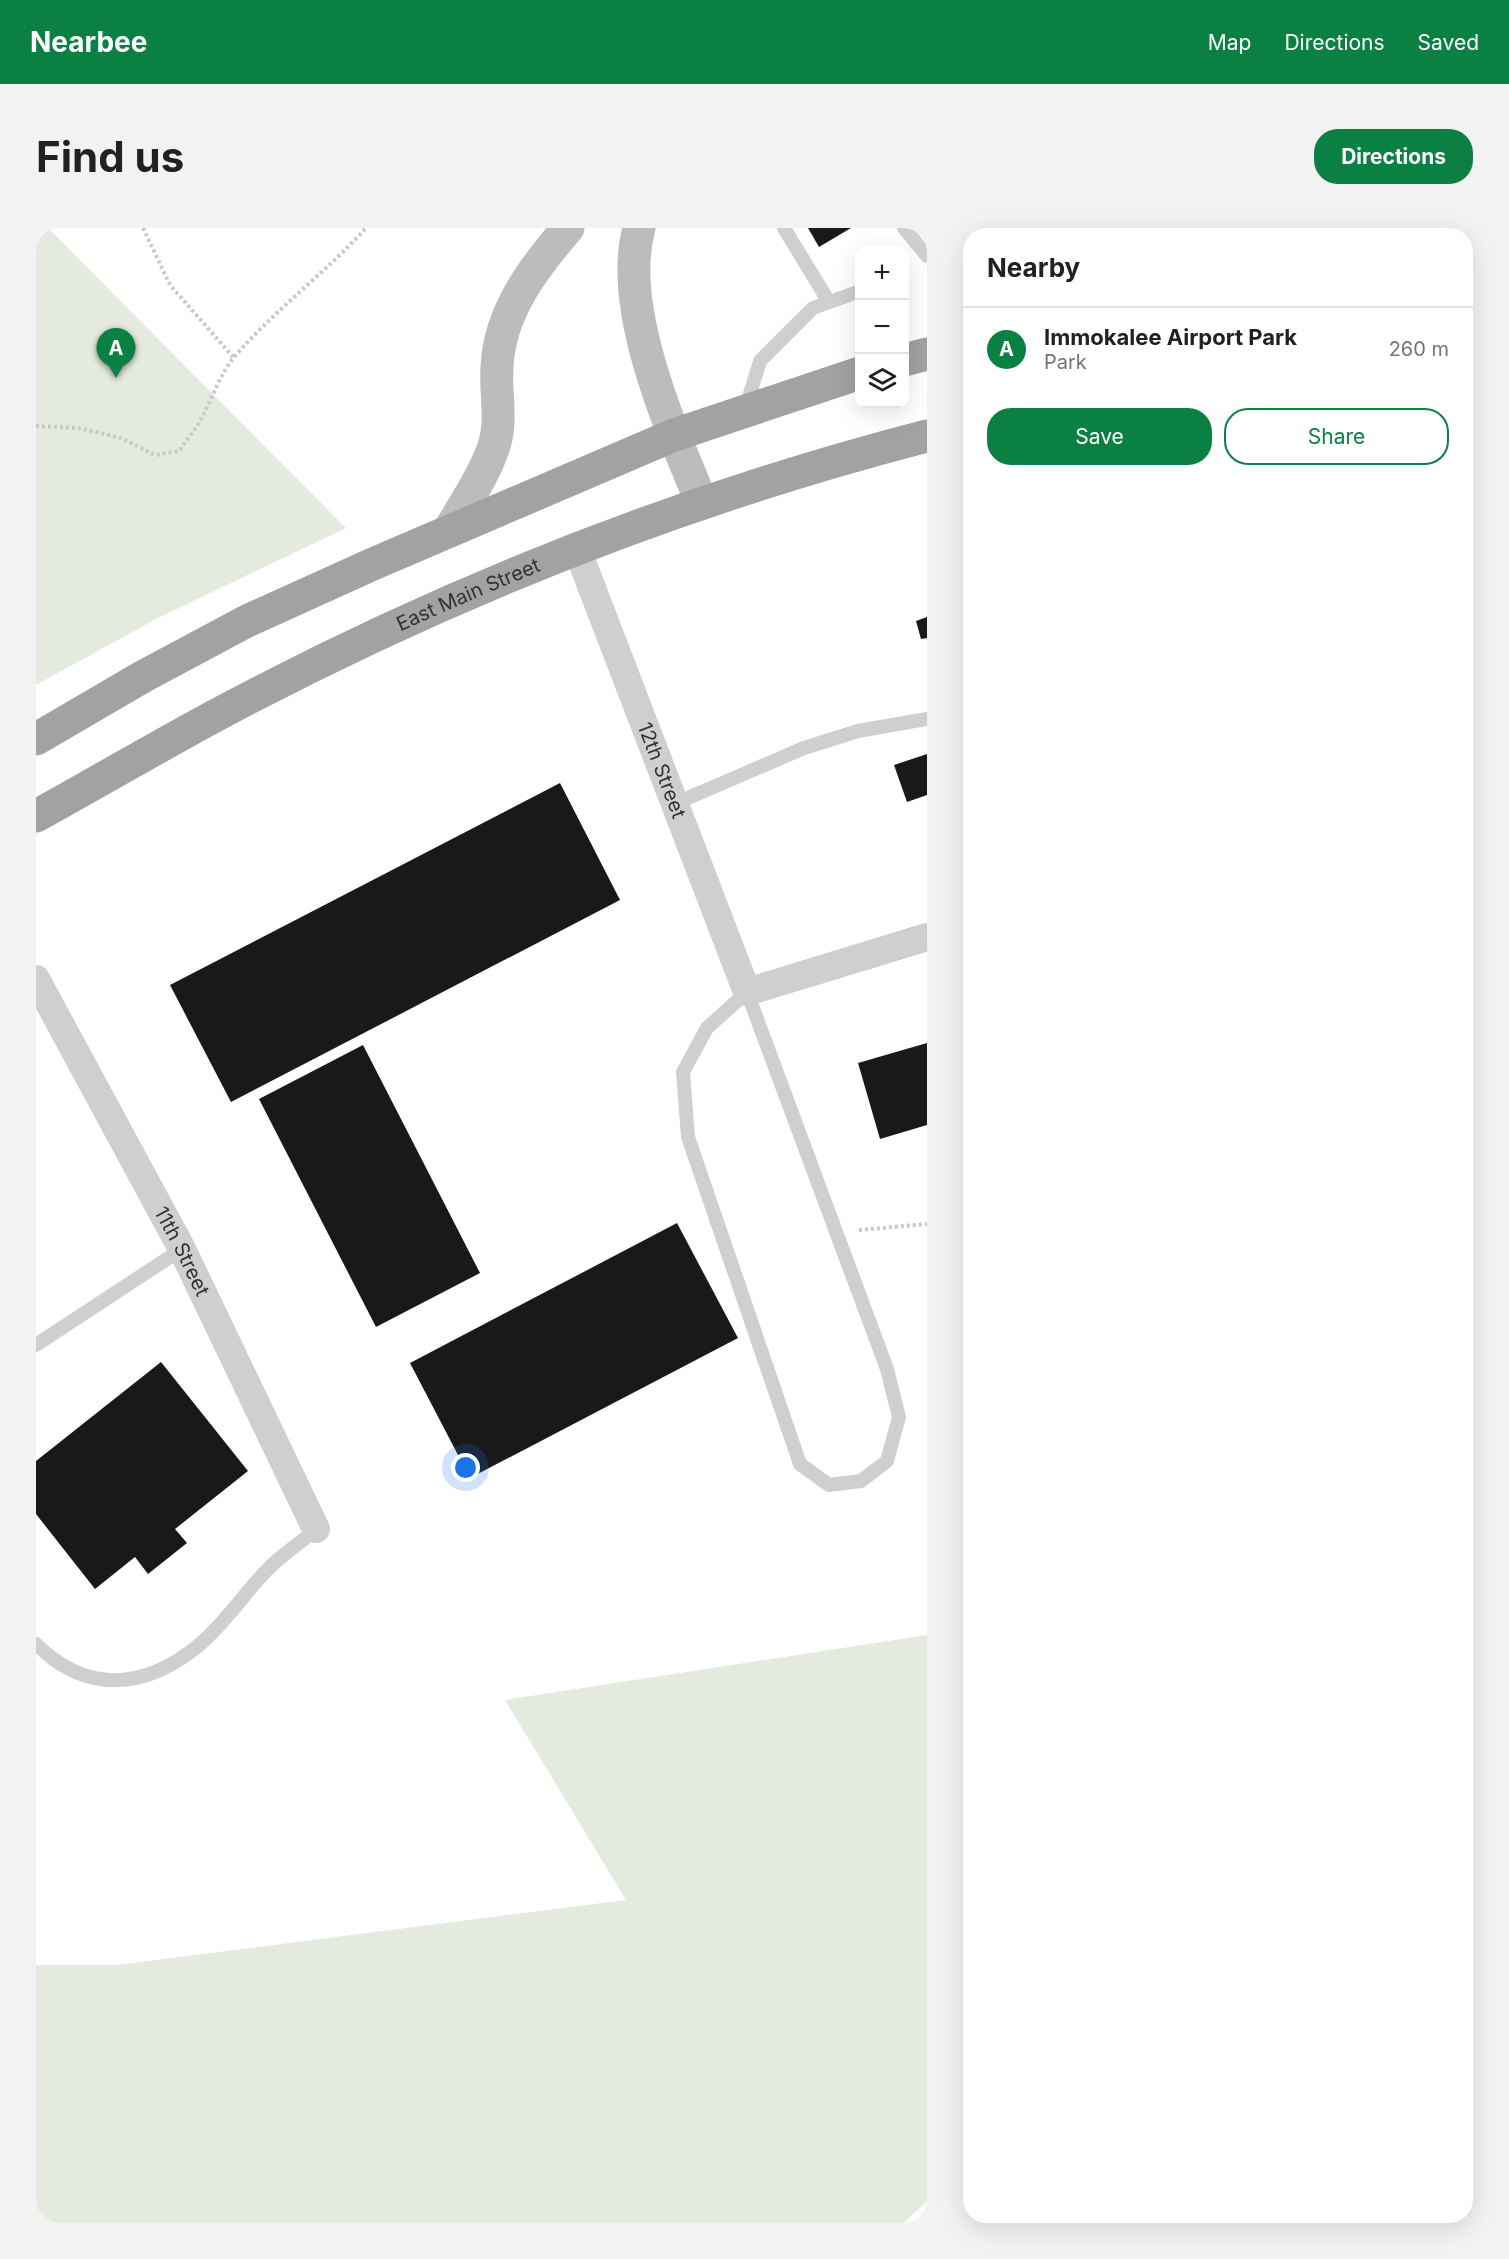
<!DOCTYPE html>
<html lang="en">
<head>
<meta charset="utf-8">
<style>
  :root { --surface:#fff; --page:#f2f2f2; --text:#202124; --muted:#757577; --line:#e0e0e0; --accent:#0b8043 }
  body { margin:0; font-family:Inter,sans-serif; background:var(--page); color:var(--text) }
  .controls { position:absolute; right:18px; top:18px; display:grid; overflow:hidden; border-radius:12px; box-shadow:0 6px 24px #0002 }
  .controls button { width:54px; height:54px; display:grid; place-items:center; padding:0; border:0; border-bottom:2px solid var(--line); background:var(--surface); color:var(--text); font:30px sans-serif }
  .you { position:absolute; left:430px; top:1240px; width:21px; height:21px; margin:-15px; border:4px solid #fff; border-radius:50%; background:#1a73e8; box-shadow:0 0 0 9px #1a73e833 }
  .badge { display:grid; place-items:center; width:39px; height:39px; border-radius:50%; background:var(--accent); color:#fff; font-size:20px; font-weight:700 }
  .pin { position:absolute; translate:-50% -50px; filter:drop-shadow(0 2px 3px #0008) }
  .pin::after { content:''; position:absolute; top:32px; width:21px; height:18px; background:inherit; clip-path:polygon(0 0,100% 0,50% 100%) }
  .list { margin:0; padding:0; list-style:none }
  h2 { display:flex; justify-content:space-between; align-items:center; height:78px; margin:0; padding:0 24px; font-size:26px }
  h2 small { font-size:20px; font-weight:400; color:var(--muted) }
  .list li { display:grid; grid-template-columns:39px 1fr auto; gap:18px; align-items:center; box-sizing:border-box; height:84px; padding:0 24px; border-top:2px solid var(--line) }
  .list b { display:block; font-size:22px; white-space:nowrap }
  .list p { margin:0; font-size:20px; white-space:nowrap; color:var(--muted) }
  .list em { font-size:20px; font-style:normal; color:var(--muted) }
  .actions { display:flex; gap:12px; padding:18px 24px }
  .actions a { flex:1; padding:14px 0; border:2px solid var(--accent); border-radius:24px; text-align:center; font-size:21px; color:var(--accent) }
  .actions .main { background:var(--accent); color:#fff }
  .icon { flex:none; width:33px; height:33px; fill:none; stroke:currentColor; stroke-width:2; stroke-linecap:round; stroke-linejoin:round }
  .map { position:relative; flex:none; width:891px; height:1995px; overflow:hidden; border-radius:24px }
  header { display:flex; align-items:center; gap:36px; box-sizing:border-box; height:84px; padding:0 30px; background:var(--accent); color:#fff }
  header strong { font-size:28px }
  nav { display:flex; gap:33px; margin-inline-start:auto; font-size:21px }
  .intro { display:flex; align-items:center; justify-content:space-between; box-sizing:border-box; height:144px; padding:0 36px }
  h1 { margin:0; font-size:42px }
  .button { padding:15px 27px; border-radius:24px; background:var(--accent); color:#fff; font-size:21px; font-weight:700 }
  main { display:flex; gap:36px; padding:0 36px }
  aside { flex:1; background:var(--surface); border-radius:24px; box-shadow:0 6px 24px #0002 }
  .map>svg:first-child { display:block }
  .green { fill:#e5eade }
  .building { fill:#191919 }
  .lines { fill:none; stroke-linecap:round; stroke-linejoin:round }
  .path { stroke:#c9c9c9; stroke-width:4; stroke-dasharray:3 3; stroke-linecap:butt }
  .service { stroke:#cfcfcf; stroke-width:14 }
  .minor { stroke:#cfcfcf; stroke-width:28 }
  .secondary { stroke:#bcbcbc; stroke-width:33 }
  .trunk { stroke:#a2a2a2; stroke-width:33 }
  .labels { text-anchor:middle; stroke-width:6; stroke-linejoin:round; paint-order:stroke }
  .street-label { font-size:20px; fill:#323232; stroke:#fff }
</style>
</head>
<body>
<header>
<strong>Nearbee</strong>
<nav><a>Map</a><a>Directions</a><a>Saved</a></nav>
</header>
<div class="intro"><h1>Find us</h1><a class="button">Directions</a></div>
<main>
<div class="map">
<svg width="891" height="1995" viewBox="0 0 891 1995">
  <rect width="100%" height="100%" fill="#fff"/>
  <!-- green -->
  <g class="green">
    <polygon points="0,0 12,0 310,300 120,391 0,457"/>
    <polygon points="891,1407 891,1973 868,1995 0,1995 0,1737 81,1737 590,1672 469,1472"/>
  </g>
  <!-- building -->
  <g class="building">
    <polygon points="772,0 815,0 783,19"/>
    <polygon points="891,389 891,410 885,411 880,393"/>
    <polygon points="891,526 891,567 871,574 858,537"/>
    <polygon points="524,555 584,672 195,874 134,757"/>
    <polygon points="891,815 891,897 844,911 822,835"/>
    <polygon points="327,817 444,1045 340,1099 223,871"/>
    <polygon points="641,995 702,1110 434,1250 374,1135"/>
    <polygon points="125,1134 212,1243 139,1301 151,1315 112,1346 99,1329 59,1361 0,1286 0,1233"/>
  </g>
  <g class="lines">
    <!-- path -->
    <g class="path">
      <polyline points="107,0 134,57 198,130"/>
      <path d="M0 198 42 200 85 210 119 227 143 223C150 213 158 203 164 193 176 172 183 147 199 128 239 82 289 45 330 0"/>
      <polyline points="823,1002 891,996"/>
    </g>
    <!-- service -->
    <g class="service">
      <polyline points="748,0 793,74"/>
      <polyline points="868,0 891,28"/>
      <polyline points="709,182 724,133 777,80 824,63"/>
      <polyline points="638,576 768,520 822,503 891,491"/>
      <polygon points="711,764 851,1141 863,1189 851,1233 825,1253 793,1257 764,1236 652,909 647,844 671,800"/>
      <polyline points="0,1117 146,1021"/>
      <path d="M0 1416C51 1467 110 1461 163 1417 188 1396 208 1366 231 1342 245 1327 264 1316 280 1301"/>
    </g>
    <!-- minor -->
    <g class="minor">
      <path id="s1" d="M541 321 711 764 891 709"/>
      <path id="s2" d="M0 751 146 1021 280 1301"/>
    </g>
    <!-- secondary -->
    <g class="secondary">
      <path d="M603 0C581 80 635 201 666 275"/>
      <path d="M414 301C429 275 447 249 457 221 467 193 459 168 461 139 463 85 498 39 532 0"/>
    </g>
    <!-- trunk -->
    <g class="trunk">
      <polyline points="868,132 891,126"/>
      <polyline points="0,511 108,448 211,393 337,336 638,207 824,145"/>
      <path id="s3" d="M0 588C58 556 116 522 175 490 400 369 643 272 891 208"/>
    </g>
  </g>
  <g class="labels">
    <!-- street labels -->
    <g class="street-label">
      <text dy="7" stroke="none"><textPath href="#s3" startOffset="486">East Main Street</textPath></text>
      <text dy="7" stroke="none"><textPath href="#s1" startOffset="237">12th Street</textPath></text>
      <text dy="7" stroke="none"><textPath href="#s2" startOffset="309">11th Street</textPath></text>
    </g>
  </g>
</svg>
<div class="controls">
<button>+</button>
<button>−</button>
<button><svg class="icon" aria-label="layers" viewBox="0 0 24 24"><path d="M12 4l9 5-9 5-9-5zM3 14l9 5 9-5"/></svg></button>
</div>
<div class="you"></div>
<div class="pin badge" style="left:80px;top:150px">A</div>
</div>
<aside>
<h2>Nearby<small></small></h2>
<ul class="list">
<li><span class="badge">A</span><div><b>Immokalee Airport Park</b><p>Park</p></div><em>260 m</em></li>
</ul>
<div class="actions"><a class="main">Save</a><a>Share</a></div>
</aside>
</main>
</body>
</html>
